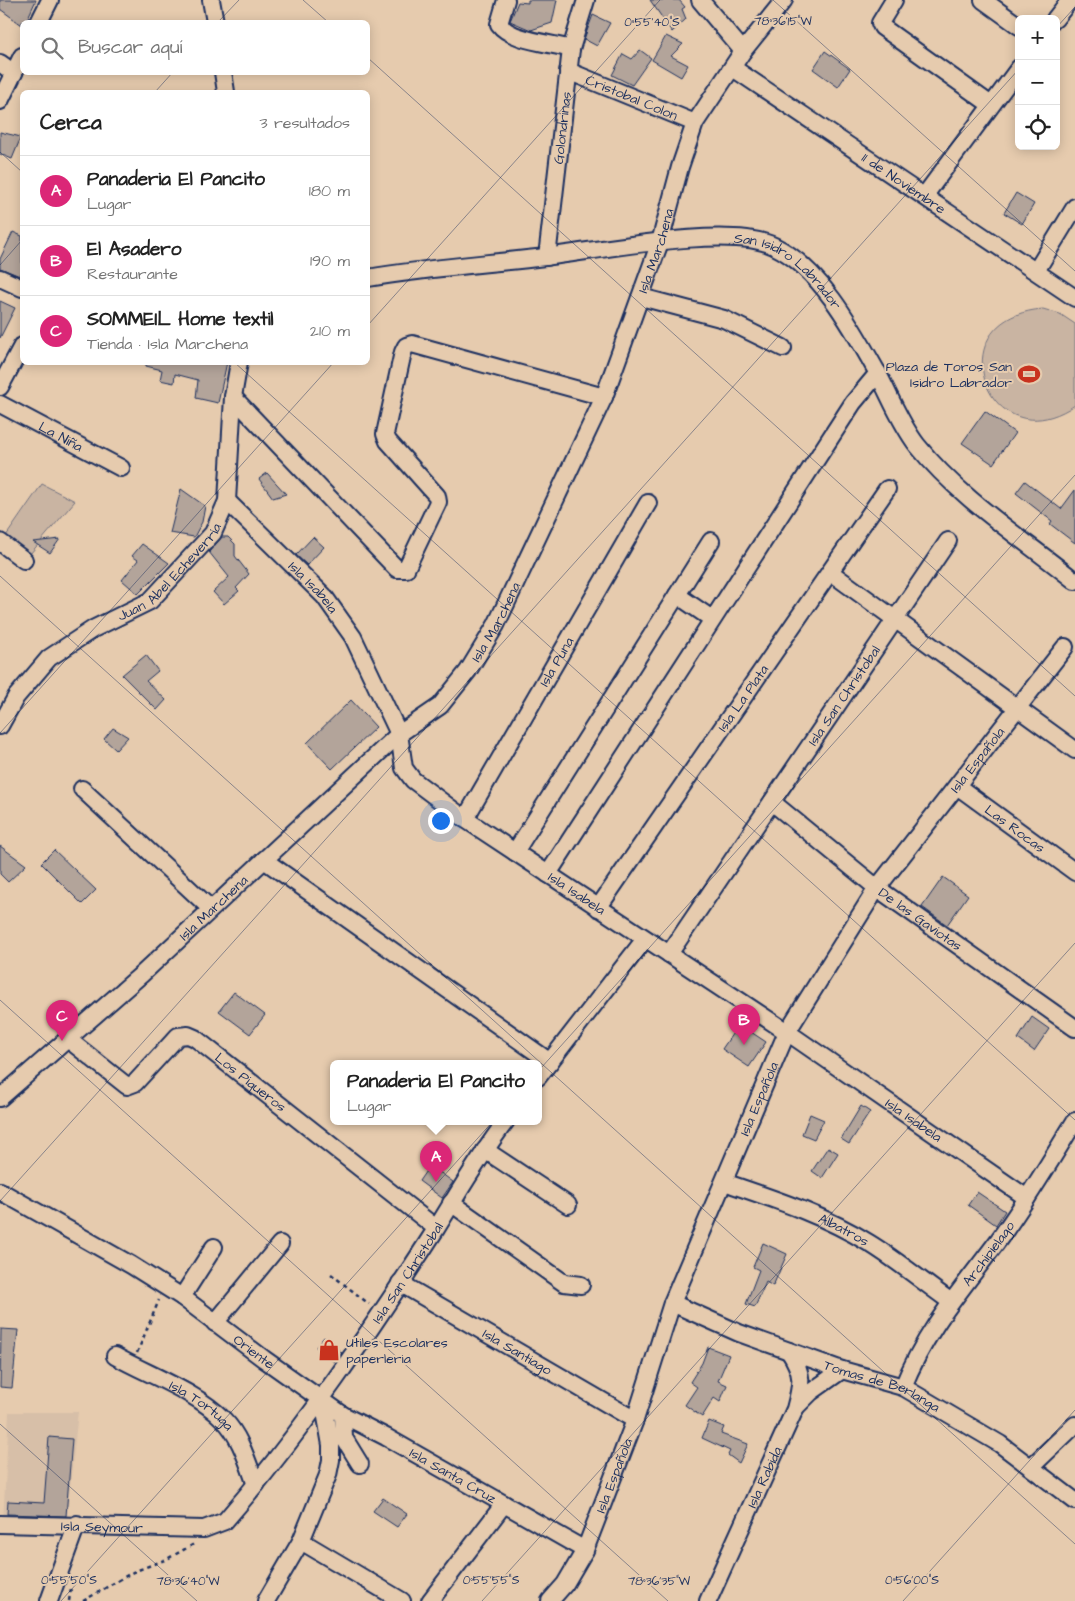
<!DOCTYPE html>
<html lang="es">
<head>
<meta charset="utf-8">
<style>
  :root { --surface:#fff; --page:#f2f2f2; --text:#222; --muted:#767676; --line:#e0e0e0; --accent:#db2777 }
  body { margin:0; font-family:"Architects Daughter",sans-serif; background:var(--page); color:var(--text) }
  .controls { position:absolute; right:15px; top:15px; display:grid; overflow:hidden; border-radius:8px; box-shadow:0 2px 12px #0003 }
  .controls button { width:45px; height:45px; display:grid; place-items:center; padding:0; border:0; border-bottom:1px solid var(--line); background:var(--surface); color:var(--text); font:25px sans-serif }
  .you { position:absolute; left:440px; top:820px; width:18px; height:18px; margin:-12px; border:4px solid #fff; border-radius:50%; background:#1a73e8; box-shadow:0 0 0 8px #1a73e833 }
  .badge { display:grid; place-items:center; width:32px; height:32px; border-radius:50%; background:var(--accent); color:#fff; font-size:16px; font-weight:700 }
  .pin { position:absolute; translate:-50% -41px; filter:drop-shadow(0 1px 2px #0008) }
  .pin::after { content:''; position:absolute; top:26px; width:18px; height:15px; background:inherit; clip-path:polygon(0 0,100% 0,50% 100%) }
  .popup { position:absolute; left:330px; top:1060px; width:212px; height:65px; box-sizing:border-box; display:grid; place-content:center; border-radius:8px; background:var(--surface); filter:drop-shadow(0 1px 4px #0005); font-size:16px; white-space:nowrap; color:var(--muted) }
  .popup b { font-size:19px; color:var(--text) }
  .popup::after { content:''; position:absolute; left:50%; top:100%; margin-left:-10px; border:10px solid transparent; border-top-color:var(--surface) }
  .list { margin:0; padding:0; list-style:none }
  h2 { display:flex; justify-content:space-between; align-items:center; height:65px; margin:0; padding:0 20px; font-size:21px }
  h2 small { font-size:16px; font-weight:400; color:var(--muted) }
  .list li { display:grid; grid-template-columns:32px 1fr auto; gap:15px; align-items:center; box-sizing:border-box; height:70px; padding:0 20px; border-top:1px solid var(--line) }
  .list b { display:block; font-size:19px; white-space:nowrap }
  .list p { margin:0; font-size:16px; white-space:nowrap; color:var(--muted) }
  .list em { font-size:16px; font-style:normal; color:var(--muted) }
  .icon { flex:none; width:28px; height:28px; fill:none; stroke:currentColor; stroke-width:2; stroke-linecap:round; stroke-linejoin:round }
  .map { position:relative; flex:none; width:1075px; height:1601px; overflow:hidden }
  .search { position:absolute; background:var(--surface); box-shadow:0 2px 12px #0003; left:20px; top:20px; width:350px; height:55px; display:flex; align-items:center; gap:12px; box-sizing:border-box; padding:0 18px; border-radius:8px; color:var(--muted); font-size:19px }
  .panel { position:absolute; background:var(--surface); box-shadow:0 2px 12px #0003; left:20px; top:90px; width:350px; height:275px; border-radius:8px }
  .map>svg:first-child { display:block }
  .built { fill:#d7bfa8 }
  .green { fill:#c9b4a2; stroke:#727280 }
  .building { fill:#b3a49a; stroke:#1b2f5e }
  .lines { fill:none; stroke-linecap:round; stroke-linejoin:round }
  .minor-casing { stroke:#1b2f5e; stroke-width:20 }
  .path { stroke:#1b2f5e; stroke-width:2.5; stroke-dasharray:4 4; stroke-linecap:butt }
  .minor { stroke:#e6cbae; stroke-width:16 }
  .ticks { fill:none; stroke:#1b2f5e; stroke-width:1; stroke-opacity:0.45 }
  .labels { text-anchor:middle; stroke-width:4; stroke-linejoin:round; paint-order:stroke }
  .street-label { font-size:14px; fill:#1b2f5e; stroke:#e6cbae }
  .poi-label { font-size:14px; fill:#1b2f5e; stroke:#e6cbae; text-anchor:end }
  .ticks-label { font-size:12px; text-anchor:middle; fill:#1b2f5e; stroke:#e6cbae; stroke-width:4; stroke-linejoin:round; paint-order:stroke }
</style>
</head>
<body>
<div class="map">
<svg width="1075" height="1601" viewBox="0 0 1075 1601">
  <rect width="100%" height="100%" fill="#e6cbae"/>
  <filter id="ink" filterUnits="userSpaceOnUse"><feTurbulence type="fractalNoise" baseFrequency=".02" numOctaves="2"/><feDisplacementMap in="SourceGraphic" scale="10" xChannelSelector="R" yChannelSelector="G"/><feConvolveMatrix kernelMatrix="1 2 1 2 8 2 1 2 1" color-interpolation-filters="sRGB"/></filter>
  <g filter="url(#ink)">
    <!-- built -->
    <polygon class="built" points="9,1412 78,1412 66,1524 3,1523"/>
    <!-- green -->
    <g class="green">
      <path d="M1043 309 1060 314 1075 324V405C987 465 935 317 1043 309Z"/>
      <polygon points="42,484 75,501 30,554 6,536"/>
    </g>
    <!-- building -->
    <g class="building">
      <polygon points="0,0 36,0 26,22 22,22 22,25 0,9"/>
      <polygon points="528,0 557,0 552,23 531,30 510,21 518,2 528,3"/>
      <polygon points="650,0 679,0 685,7 682,9 686,19 672,32"/>
      <polygon points="593,15 610,23 597,46 584,39"/>
      <polygon points="666,36 683,44 671,56 688,65 681,77 652,60"/>
      <polygon points="640,50 651,58 632,85 612,75 623,54 632,59"/>
      <polygon points="825,51 850,69 838,87 813,69"/>
      <polygon points="0,132 21,137 12,159 0,154"/>
      <polygon points="1016,193 1034,204 1022,224 1004,213"/>
      <polygon points="13,232 22,236 22,271 20,276 0,268 0,259"/>
      <polygon points="0,301 15,308 0,338"/>
      <polygon points="146,362 227,362 218,403 196,398 198,380 175,374 174,383 160,380 162,370 146,366"/>
      <polygon points="985,411 1015,433 993,464 962,443"/>
      <polygon points="267,473 286,494 273,498 259,479"/>
      <polygon points="1025,481 1061,509 1075,490 1075,543 1050,524 1052,521 1016,493"/>
      <polygon points="181,489 205,506 202,522 194,537 170,533"/>
      <polygon points="222,537 228,537 235,544 235,556 249,574 236,588 239,591 224,604 213,592 229,577 209,552"/>
      <polygon points="313,537 324,547 307,565 296,555"/>
      <polygon points="60,539 50,553 33,542"/>
      <polygon points="142,544 169,563 138,594 122,580 138,560 132,556"/>
      <polygon points="146,655 158,671 146,681 166,700 157,710 122,675"/>
      <polygon points="351,700 376,727 332,769 307,743"/>
      <polygon points="113,728 128,737 116,750 104,739"/>
      <polygon points="0,846 26,865 8,882 0,874"/>
      <polygon points="54,850 96,890 82,904 41,863"/>
      <polygon points="943,877 968,895 947,925 922,907"/>
      <polygon points="234,992 265,1015 250,1034 219,1011"/>
      <polygon points="1032,1017 1049,1029 1034,1051 1018,1039"/>
      <polygon points="739,1024 766,1042 749,1067 722,1049"/>
      <polygon points="861,1106 870,1112 849,1144 841,1139"/>
      <polygon points="810,1114 824,1120 814,1139 802,1134"/>
      <polygon points="828,1147 838,1153 822,1178 812,1171"/>
      <polygon points="430,1165 453,1182 442,1198 419,1181"/>
      <polygon points="977,1192 1005,1211 996,1225 968,1205"/>
      <polygon points="763,1243 787,1254 773,1286 766,1282 755,1307 746,1304 759,1270 753,1267"/>
      <polygon points="1,1329 18,1330 12,1388 0,1387"/>
      <polygon points="324,1337 342,1353 334,1362 316,1347"/>
      <polygon points="708,1347 729,1355 718,1381 727,1385 720,1402 714,1398 702,1417 685,1405 697,1387 690,1382 702,1363"/>
      <polygon points="709,1421 724,1427 721,1434 748,1444 739,1463 728,1455 730,1451 702,1438"/>
      <polygon points="49,1437 72,1439 66,1516 7,1514 8,1501 44,1503"/>
      <polygon points="383,1498 407,1514 397,1527 373,1511"/>
    </g>
    <g class="lines">
      <!-- minor casing -->
      <g class="minor-casing">
        <g id="minor">
          <polyline points="211,0 215,22"/>
          <path d="M506 0 499 24C511 41 552 43 571 49"/>
          <polyline points="700,0 743,51"/>
          <polyline points="894,0 880,23 882,27 991,105"/>
          <polyline points="983,0 1019,26"/>
          <polyline points="1055,19 1070,0"/>
          <polyline points="39,22 50,0"/>
          <polyline points="0,63 14,73"/>
          <path id="s1" d="M733 68 1075 298"/>
          <path id="s2" d="M568 71 695 123"/>
          <polyline points="223,72 226,92"/>
          <polyline points="0,101 22,56"/>
          <polyline points="925,195 1019,68"/>
          <path id="s3" d="M547 257 571 49 586 0"/>
          <polyline points="1036,271 1075,207"/>
          <polyline points="0,278 22,288"/>
          <path id="s4" d="M368 278C426 268 486 264 545 257 597 251 730 224 774 246 820 268 853 329 877 372 890 396 900 423 917 445 960 499 1022 538 1075 581"/>
          <polyline points="641,297 724,319 783,348"/>
          <polyline points="0,387 22,346"/>
          <polyline points="233,397 397,569 406,569 438,502 437,496 388,441 385,434 403,352 406,346 412,344 604,397"/>
          <path id="s5" d="M0 404 121 468"/>
          <path id="s6" d="M227 501 324 596 353 637 399 734 404 768 413 780 465 819 787 1032 1027 1198"/>
          <polyline points="0,542 24,560"/>
          <polyline points="830,572 1075,750"/>
          <polyline points="677,595 712,619"/>
          <path id="s7" d="M0 726 16 697 49 658 93 629 150 601 213 533 227 501 233 397 239 362"/>
          <path id="s8" d="M957 786 1075 872"/>
          <polyline points="82,789 211,909"/>
          <path id="s9" d="M772 802 877 888 1075 1028"/>
          <path id="s10" d="M465 819 648 503"/>
          <polyline points="515,852 711,541"/>
          <polyline points="264,860 550,1062"/>
          <polyline points="548,874 853,403 878,373"/>
          <path id="s11" d="M598 908 887 489"/>
          <path id="s12" d="M669 954 948 541"/>
          <path id="s13" d="M69 1040 127 1086 135 1083 178 1036 188 1035 195 1038 436 1228"/>
          <polyline points="538,1077 645,939"/>
          <path id="s14" d="M0 1098 142 974 399 734 440 706 468 671 496 625 604 397 660 242 680 167 695 123 743 51 784 0"/>
          <polyline points="485,1150 568,1205"/>
          <path id="s15" d="M724 1182C774 1199 824 1215 869 1243 897 1260 923 1282 950 1301"/>
          <path id="s16" d="M0 1191 131 1265 182 1297 264 1359 343 1415 386 1437 585 1550"/>
          <polyline points="451,1203 564,1283 581,1285"/>
          <path id="s17" d="M400 1283 635 1420"/>
          <polyline points="182,1297 214,1247"/>
          <path id="s18" d="M672 1303 739 1333 842 1370 903 1387 1000 1444 1075 1501"/>
          <polyline points="215,1323 280,1244"/>
          <path id="s19" d="M115 1356C151 1376 195 1391 224 1420 241 1437 248 1464 256 1485"/>
          <path id="s20" d="M903 1387C926 1330 958 1294 994 1246 1024 1206 1049 1163 1075 1121"/>
          <polyline points="796,1407 811,1392 842,1370"/>
          <polyline points="343,1415 344,1438 360,1464"/>
          <polyline points="1032,1466 1075,1425"/>
          <path id="s21" d="M0 1524 204 1529 225 1521C304 1430 371 1330 436 1229 459 1192 480 1155 506 1121"/>
          <polyline points="301,1541 402,1601"/>
          <polyline points="49,1601 77,1524"/>
          <polyline points="266,1601 301,1541 328,1475 331,1460 331,1445 323,1400"/>
          <polyline points="430,1601 504,1504"/>
          <path id="s22" d="M550 1601 565 1584 585 1550 635 1420 672 1303 787 1032 877 888 1065 647"/>
          <path id="s23" d="M708 1601 795 1409C802 1383 804 1374 789 1351"/>
        </g>
      </g>
      <!-- path -->
      <g class="path">
        <polyline points="331,1274 369,1304"/>
        <polyline points="137,1353 159,1300"/>
        <polyline points="69,1601 71,1588"/>
        <polyline points="83,1601 133,1572 167,1559 194,1544"/>
      </g>
      <!-- minor -->
      <use href="#minor" class="minor"/>
    </g>
  </g>
  <!-- ticks -->
  <path class="ticks" d="M303 0 328 22M773 0 1075 271M218 22 239 0M1056 28 1075 7M368 58 1075 696M155 92 173 72M0 152 22 172M0 265 22 240M368 325 660 0M234 362 1075 1120M0 576 1075 1544M0 733 334 362M0 1000 668 1601M0 1201 1019 69M0 1424 197 1601M61 1601 1075 475M482 1601 1075 943M903 1601 1075 1410"/>
  <!-- icons -->
  <defs>
    <g id="stadium-bare" transform="scale(1.725)"><path d="M0-5a6.5 5 0 1 0 0 10a6.5 5 0 1 0 0-10ZM-3.5-1.8h7v3.6h-7Z" fill="#c8321e" stroke="#e6cbae" stroke-width="2.5" paint-order="stroke"/></g>
    <g id="shop-bare" transform="scale(1.725)"><path d="M-5-2.5h2.3a2.7 3.5 0 0 1 5.4 0H5L5.5 6h-11ZM-1.5-2.5h3a1.5 2.3 0 0 0-3 0Z" fill="#c8321e" stroke="#e6cbae" stroke-width="2.5" paint-order="stroke"/></g>
  </defs>
  <g fill-rule="evenodd">
    <use href="#stadium-bare" x="1029" y="374"/>
    <use href="#shop-bare" x="329" y="1350"/>
  </g>
  <g class="labels">
    <!-- street labels -->
    <g class="street-label">
      <text dy="5" stroke="none"><textPath href="#s2" startOffset="69">Cristobal Colon</textPath></text>
      <text dy="5" stroke="none"><textPath href="#s3" startOffset="130">Golondrinas</textPath></text>
      <text dy="5" stroke="none"><textPath href="#s1" startOffset="206">11 de Noviembre</textPath></text>
      <text dy="5" stroke="none"><textPath href="#s14" startOffset="1096">Isla Marchena</textPath></text>
      <text dy="5" stroke="none"><textPath href="#s4" startOffset="434">San Isidro Labrador</textPath></text>
      <text dy="5" stroke="none"><textPath href="#s5" startOffset="69">La Niña</textPath></text>
      <text dy="5" stroke="none"><textPath href="#s7" startOffset="234">Juan Abel Echeverría</textPath></text>
      <text dy="5" stroke="none"><textPath href="#s6" startOffset="122">Isla Isabela</textPath></text>
      <text dy="5" stroke="none"><textPath href="#s14" startOffset="691">Isla Marchena</textPath></text>
      <text dy="5" stroke="none"><textPath href="#s10" startOffset="182">Isla Puna</textPath></text>
      <text dy="5" stroke="none"><textPath href="#s12" startOffset="312">Isla San Christobal</textPath></text>
      <text dy="5" stroke="none"><textPath href="#s11" startOffset="255">Isla La Plata</textPath></text>
      <text dy="5" stroke="none"><textPath href="#s22" startOffset="951">Isla Española</textPath></text>
      <text dy="5" stroke="none"><textPath href="#s8" startOffset="72">Las Rocas</textPath></text>
      <text dy="5" stroke="none"><textPath href="#s6" startOffset="542">Isla Isabela</textPath></text>
      <text dy="5" stroke="none"><textPath href="#s14" startOffset="286">Isla Marchena</textPath></text>
      <text dy="5" stroke="none"><textPath href="#s9" startOffset="189">De las Gaviotas</textPath></text>
      <text dy="5" stroke="none"><textPath href="#s13" startOffset="235">Los Piqueros</textPath></text>
      <text dy="5" stroke="none"><textPath href="#s22" startOffset="546">Isla Española</textPath></text>
      <text dy="5" stroke="none"><textPath href="#s6" startOffset="948">Isla Isabela</textPath></text>
      <text dy="5" stroke="none"><textPath href="#s15" startOffset="129">Albatros</textPath></text>
      <text dy="5" stroke="none"><textPath href="#s20" startOffset="159">Archipielago</textPath></text>
      <text dy="5" stroke="none"><textPath href="#s21" startOffset="535">Isla San Christobal</textPath></text>
      <text dy="5" stroke="none"><textPath href="#s16" startOffset="301">Oriente</textPath></text>
      <text dy="5" stroke="none"><textPath href="#s17" startOffset="136">Isla Santiago</textPath></text>
      <text dy="5" stroke="none"><textPath href="#s18" startOffset="226">Tomas de Berlanga</textPath></text>
      <text dy="5" stroke="none"><textPath href="#s19" startOffset="100">Isla Tortuga</textPath></text>
      <text dy="5" stroke="none"><textPath href="#s16" startOffset="536">Isla Santa Cruz</textPath></text>
      <text dy="5" stroke="none"><textPath href="#s22" startOffset="142">Isla Española</textPath></text>
      <text dy="5" stroke="none"><textPath href="#s23" startOffset="136">Isla Rabida</textPath></text>
      <text dy="5" stroke="none"><textPath href="#s21" startOffset="102">Isla Seymour</textPath></text>
    </g>
    <!-- poi labels -->
    <g class="poi-label">
      <text x="1012" y="371">Plaza de Toros San<tspan x="1012" dy="16">Isidro Labrador</tspan></text>
      <text x="346" y="1347" text-anchor="start">Utiles Escolares<tspan x="346" dy="16">paperleria</tspan></text>
    </g>
  </g>
  <g class="ticks-label">
    <text x="783" y="25">78°36'15"W</text>
    <text x="652" y="26">0°55'40"S</text>
    <text x="69" y="1584">0°55'50"S</text>
    <text x="491" y="1584">0°55'55"S</text>
    <text x="912" y="1584">0°56'00"S</text>
    <text x="188" y="1585">78°36'40"W</text>
    <text x="659" y="1585">78°36'35"W</text>
  </g>
</svg>
<div class="controls">
<button>+</button>
<button>−</button>
<button><svg class="icon" aria-label="locate" viewBox="0 0 24 24"><circle cx="12" cy="12" r="6"/><path d="M12 2v4M12 18v4M2 12h4M18 12h4"/></svg></button>
</div>
<div class="you"></div>
<div class="pin badge" style="left:436px;top:1182px">A</div>
<div class="popup"><b>Panaderia El Pancito</b>Lugar</div>
<div class="pin badge" style="left:744px;top:1045px">B</div>
<div class="pin badge" style="left:62px;top:1041px">C</div>
<div class="search"><svg class="icon" aria-label="search" viewBox="0 0 24 24"><circle cx="10" cy="10" r="6"/><path d="M15 15l6 6"/></svg>Buscar aquí</div>
<section class="panel">
<h2>Cerca<small>3 resultados</small></h2>
<ul class="list">
<li><span class="badge">A</span><div><b>Panaderia El Pancito</b><p>Lugar</p></div><em>180 m</em></li>
<li><span class="badge">B</span><div><b>El Asadero</b><p>Restaurante</p></div><em>190 m</em></li>
<li><span class="badge">C</span><div><b>SOMMEIL Home textil</b><p>Tienda · Isla Marchena</p></div><em>210 m</em></li>
</ul>
</section>
</div>
</body>
</html>
